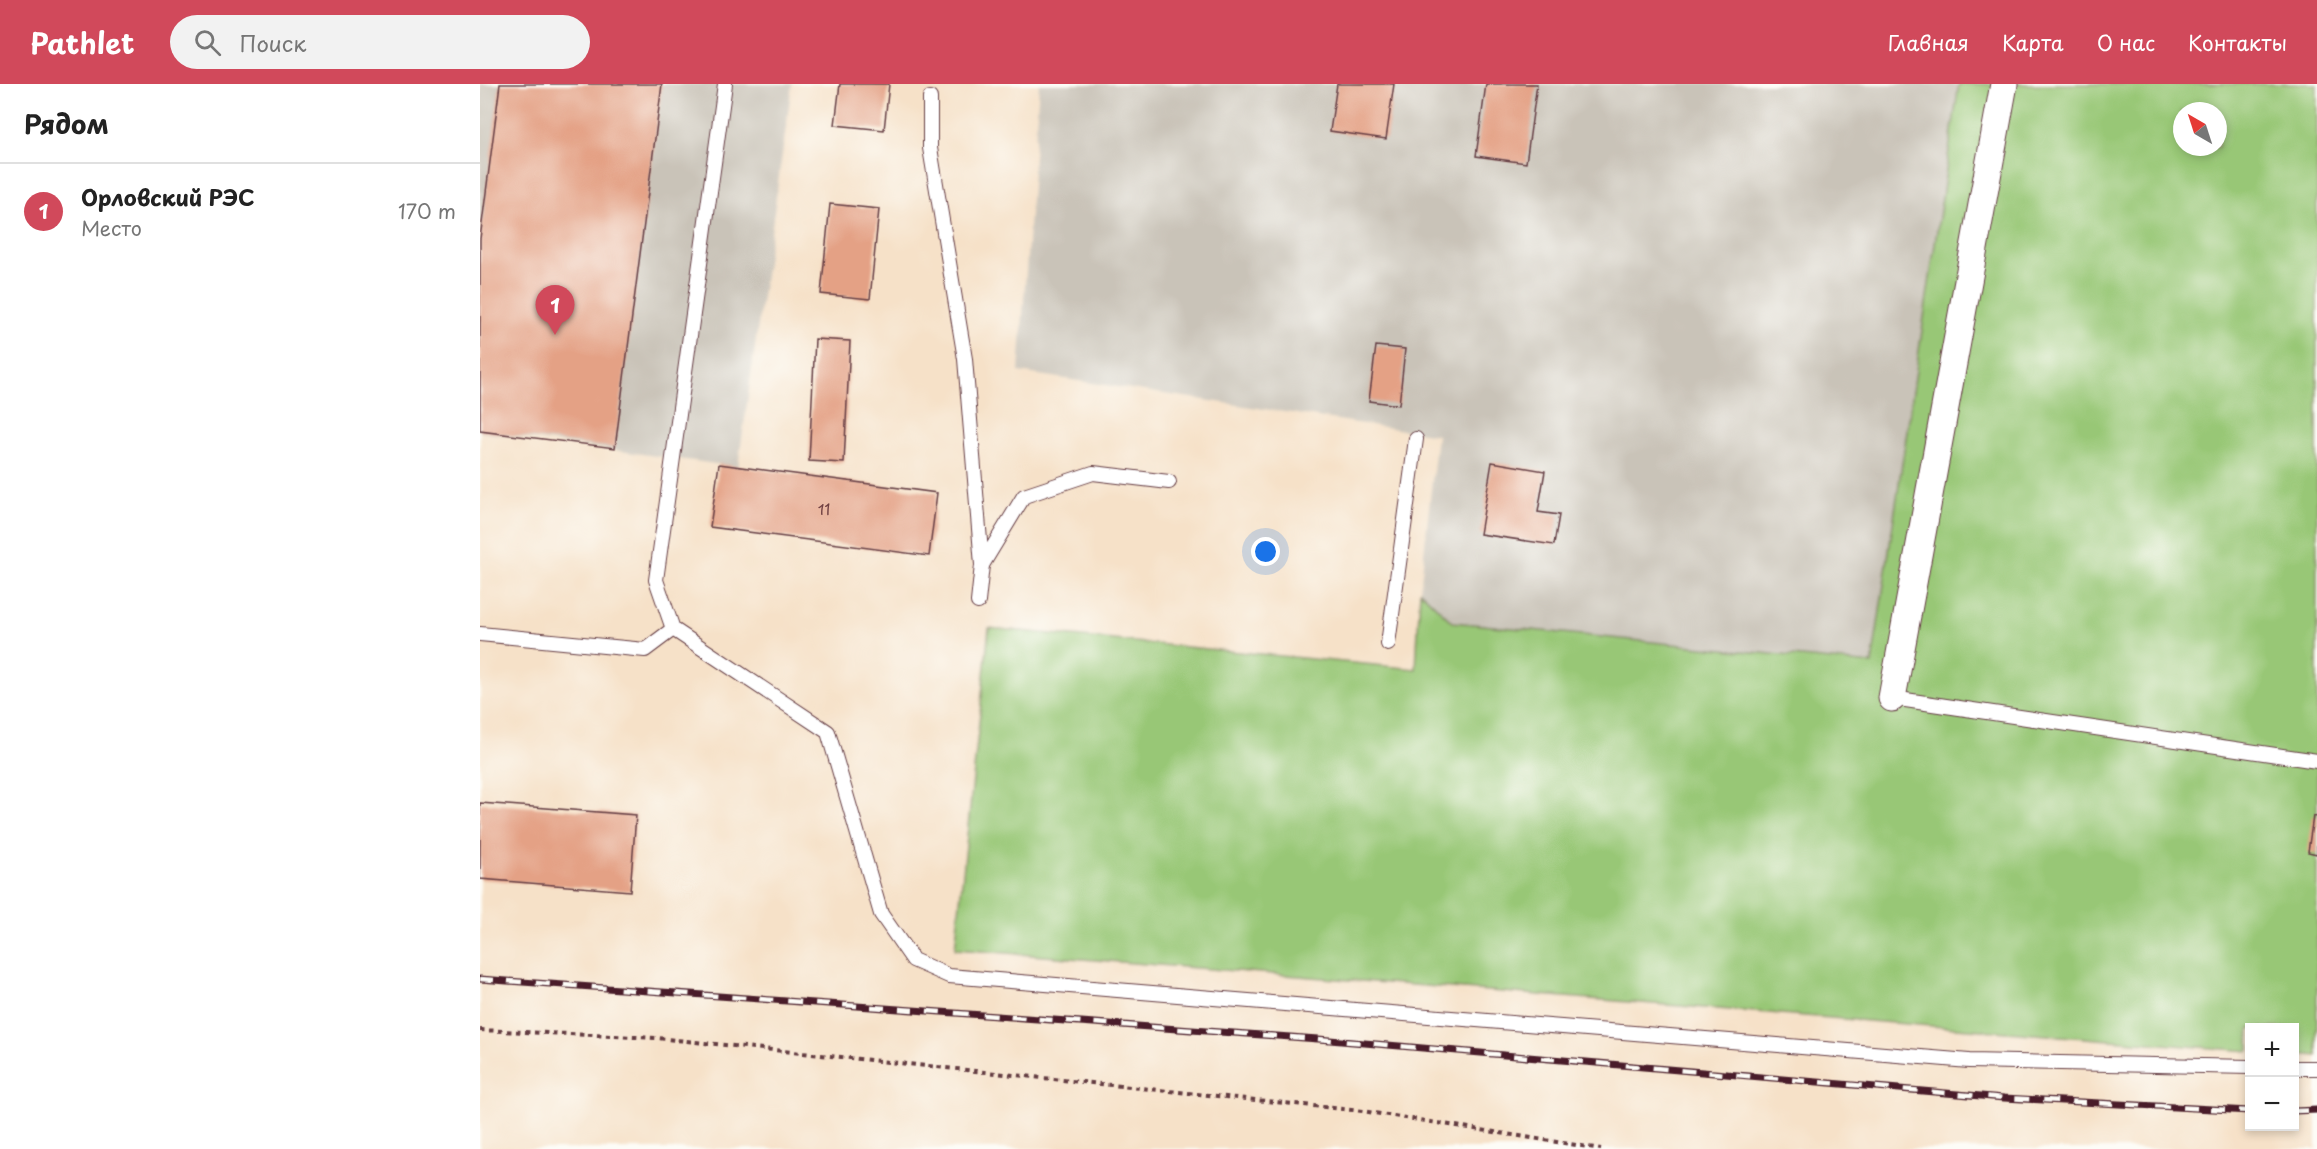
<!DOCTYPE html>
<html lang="ru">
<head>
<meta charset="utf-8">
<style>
  :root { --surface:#fff; --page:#f2f2f2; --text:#222; --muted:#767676; --line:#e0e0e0; --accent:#d1495b }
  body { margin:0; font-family:"Playpen Sans",sans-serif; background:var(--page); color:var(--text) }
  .controls { position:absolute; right:18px; bottom:18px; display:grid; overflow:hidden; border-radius:0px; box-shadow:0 3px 9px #0003 }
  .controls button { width:54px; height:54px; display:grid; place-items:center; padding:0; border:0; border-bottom:2px solid var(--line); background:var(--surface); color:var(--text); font:30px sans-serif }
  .compass { position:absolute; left:1693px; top:18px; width:54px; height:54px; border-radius:50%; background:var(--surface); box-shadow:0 3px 9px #0003; rotate:321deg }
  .you { position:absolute; left:786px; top:468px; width:21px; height:21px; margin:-15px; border:4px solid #fff; border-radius:50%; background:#1a73e8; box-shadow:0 0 0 9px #1a73e833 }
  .badge { display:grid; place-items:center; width:39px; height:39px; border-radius:50%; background:var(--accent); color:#fff; font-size:20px; font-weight:700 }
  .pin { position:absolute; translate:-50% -50px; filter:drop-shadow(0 2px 3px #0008) }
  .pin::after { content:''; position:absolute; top:32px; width:21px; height:18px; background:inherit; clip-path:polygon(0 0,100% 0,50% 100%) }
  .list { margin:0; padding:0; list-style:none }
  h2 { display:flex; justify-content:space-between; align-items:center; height:78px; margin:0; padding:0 24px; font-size:26px }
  h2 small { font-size:20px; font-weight:400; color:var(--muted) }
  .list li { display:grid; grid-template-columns:39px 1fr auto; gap:18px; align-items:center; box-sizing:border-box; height:96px; padding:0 24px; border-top:2px solid var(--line) }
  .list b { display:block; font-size:22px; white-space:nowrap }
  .list p { margin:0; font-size:20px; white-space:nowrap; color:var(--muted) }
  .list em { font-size:20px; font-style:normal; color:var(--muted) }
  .icon { flex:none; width:33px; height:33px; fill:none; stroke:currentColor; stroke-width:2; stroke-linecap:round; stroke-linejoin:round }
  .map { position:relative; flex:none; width:1837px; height:1065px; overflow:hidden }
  header { display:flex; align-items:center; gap:36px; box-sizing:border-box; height:84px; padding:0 30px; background:var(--accent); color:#fff }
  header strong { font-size:28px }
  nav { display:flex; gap:33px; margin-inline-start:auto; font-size:21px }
  .search { width:420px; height:54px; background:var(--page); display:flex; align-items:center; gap:15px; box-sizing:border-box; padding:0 21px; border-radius:33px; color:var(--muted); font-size:22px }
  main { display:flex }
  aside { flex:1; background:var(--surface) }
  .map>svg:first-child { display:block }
  .industrial { fill:#c9c3b8 }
  .green { fill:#98c776; stroke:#717350; stroke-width:1.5; fill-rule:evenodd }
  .building { fill:#e4a185 }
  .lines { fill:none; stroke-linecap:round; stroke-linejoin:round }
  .service-casing { stroke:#643c43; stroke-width:16 }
  .minor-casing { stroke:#643c43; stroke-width:29 }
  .path { stroke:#643c43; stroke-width:4; stroke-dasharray:4.5 4.5; stroke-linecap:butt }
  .service { stroke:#fff; stroke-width:14 }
  .minor { stroke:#fff; stroke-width:27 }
  .rail-casing { stroke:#4a1f2b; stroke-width:7 }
  .rail { stroke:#fdfcf7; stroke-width:4.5; stroke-dasharray:14; stroke-linecap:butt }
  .labels { text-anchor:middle; stroke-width:6; stroke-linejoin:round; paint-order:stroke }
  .number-label { font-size:15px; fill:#704042 }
</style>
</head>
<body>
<header>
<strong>Pathlet</strong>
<div class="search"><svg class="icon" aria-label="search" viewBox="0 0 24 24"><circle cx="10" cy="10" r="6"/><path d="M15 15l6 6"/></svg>Поиск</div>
<nav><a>Главная</a><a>Карта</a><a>О нас</a><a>Контакты</a></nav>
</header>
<main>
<aside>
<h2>Рядом<small></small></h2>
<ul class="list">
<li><span class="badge">1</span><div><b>Орловский РЭС</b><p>Место</p></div><em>170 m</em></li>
</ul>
</aside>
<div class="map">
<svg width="1837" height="1065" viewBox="0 0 1837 1065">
  <rect width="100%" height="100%" fill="#fdfcf7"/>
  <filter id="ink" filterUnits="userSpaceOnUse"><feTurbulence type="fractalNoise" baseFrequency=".0167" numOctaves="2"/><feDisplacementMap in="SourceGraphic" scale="12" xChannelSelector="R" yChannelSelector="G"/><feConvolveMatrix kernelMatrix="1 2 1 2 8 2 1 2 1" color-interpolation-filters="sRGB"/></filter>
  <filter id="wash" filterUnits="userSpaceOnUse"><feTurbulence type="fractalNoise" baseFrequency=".008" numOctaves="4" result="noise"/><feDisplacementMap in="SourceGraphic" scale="24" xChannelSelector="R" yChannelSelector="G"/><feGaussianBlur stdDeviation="1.35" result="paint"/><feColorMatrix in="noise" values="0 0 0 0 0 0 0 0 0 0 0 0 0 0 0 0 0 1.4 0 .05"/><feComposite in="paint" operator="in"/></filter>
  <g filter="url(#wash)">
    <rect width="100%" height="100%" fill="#f6e1c8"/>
    <!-- industrial -->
    <g class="industrial">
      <polygon points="0,0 312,0 258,383 0,348"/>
      <polygon points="559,0 1479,0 1392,581 972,538 940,507 957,351 539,288"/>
    </g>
    <!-- green -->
    <path class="green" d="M1479 0H1837V972L1815 970 1814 944H1770L1769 967 475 865 509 544 936 585 940 507 972 538 1392 580ZM1702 27H1738V63H1702Z"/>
    <g id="blocks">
      <!-- building -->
      <g class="building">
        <polygon points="20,0 182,0 135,364 0,347 0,155"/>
        <polygon points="360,0 409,0 404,46 355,41"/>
        <polygon points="857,0 914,0 906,55 850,47"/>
        <polygon points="1006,0 1057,0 1046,79 996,72"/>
        <polygon points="350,120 399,125 390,215 341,210"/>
        <polygon points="335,255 370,257 364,379 329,377"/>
        <polygon points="896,262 925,265 919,321 889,317"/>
        <polygon points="1012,378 1065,387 1058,428 1079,431 1074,461 1000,450"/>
        <polygon points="239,380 457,409 449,472 230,443"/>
        <polygon points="0,719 156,731 150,807 0,795"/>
        <polygon points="1833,732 1837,733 1837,770 1828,768"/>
      </g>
    </g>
  </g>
  <g filter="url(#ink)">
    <use href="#blocks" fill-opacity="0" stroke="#643c43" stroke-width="1.5"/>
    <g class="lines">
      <!-- service casing -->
      <g class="service-casing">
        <g id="service">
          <polyline points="245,0 176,496 193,545 348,648 401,830 433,876 469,892 1489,977 1770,983"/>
          <polyline points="450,14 450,64 485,275 502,481 498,518"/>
          <polyline points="502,481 544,412 613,389 689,398"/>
          <polyline points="0,550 165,566 193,545"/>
          <polyline points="908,560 936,355"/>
          <polyline points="1412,614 1837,677"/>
          <polyline points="1814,984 1837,984"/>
        </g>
      </g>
      <!-- minor casing -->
      <g class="minor-casing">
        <polyline id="minor" points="1412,614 1524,0"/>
      </g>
      <!-- path -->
      <polyline class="path" points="0,946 177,954 882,1027 1121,1065"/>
      <!-- service -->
      <use href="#service" class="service"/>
      <!-- minor -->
      <use href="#minor" class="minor"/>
      <!-- rail casing -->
      <g class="rail-casing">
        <g id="rail">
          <polyline points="0,895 838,955 1524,1014 1770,1027"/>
          <polyline points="1814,1027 1837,1026"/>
        </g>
      </g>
      <!-- rail -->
      <use href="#rail" class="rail"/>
    </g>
  </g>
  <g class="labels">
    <!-- number labels -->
    <g class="number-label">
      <text x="344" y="431">11</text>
    </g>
  </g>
</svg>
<div class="controls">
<button>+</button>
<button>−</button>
</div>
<svg class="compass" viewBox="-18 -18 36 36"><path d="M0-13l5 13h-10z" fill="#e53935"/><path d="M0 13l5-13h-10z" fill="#767676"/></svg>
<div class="you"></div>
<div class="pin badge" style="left:75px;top:251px">1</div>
</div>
</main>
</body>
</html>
